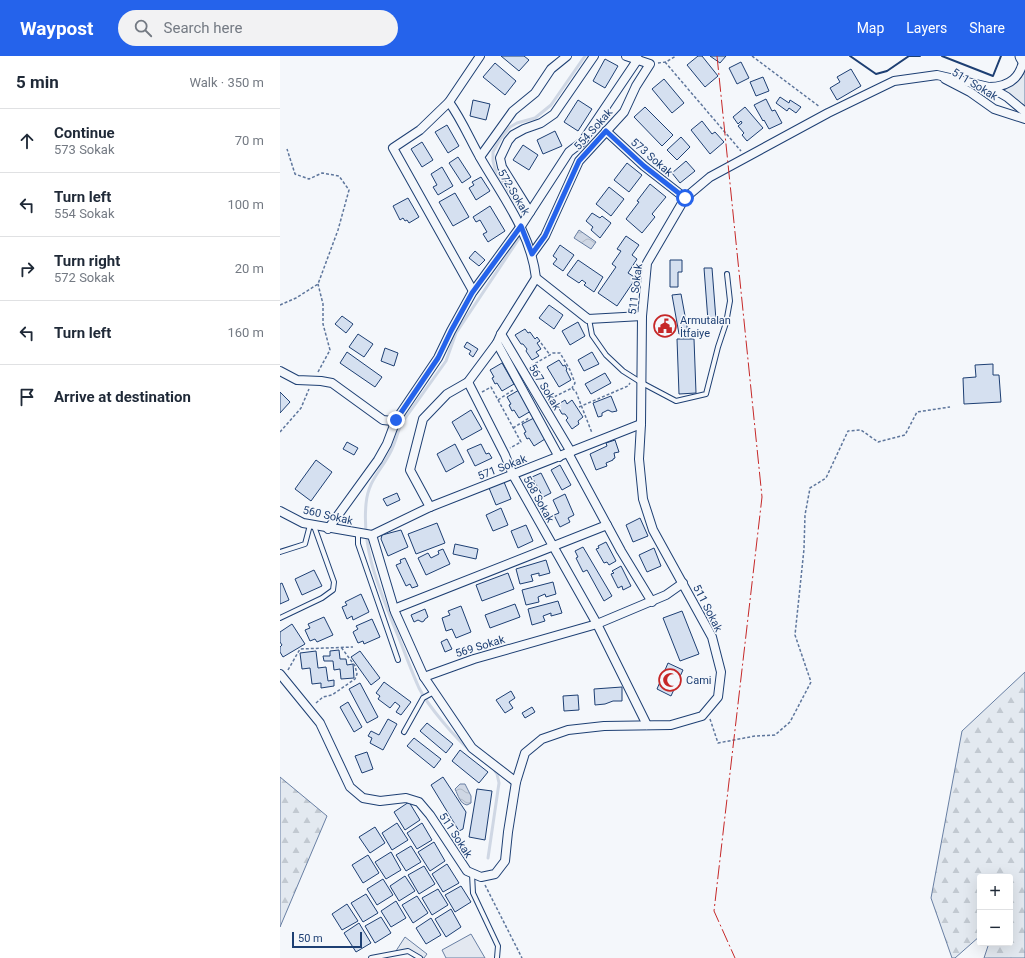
<!DOCTYPE html>
<html lang="en">
<head>
<meta charset="utf-8">
<style>
  :root { --surface:#fff; --page:#f2f2f3; --text:#1f2937; --muted:#747a83; --line:#e0e1e3; --accent:#2563eb }
  body { margin:0; font-family:Roboto,sans-serif; background:var(--page); color:var(--text) }
  .controls { position:absolute; right:12px; bottom:12px; display:grid; overflow:hidden; border-radius:4px; box-shadow:0 4px 16px #0002 }
  .controls button { width:36px; height:36px; display:grid; place-items:center; padding:0; border:0; border-bottom:1px solid var(--line); background:var(--surface); color:var(--text); font:20px sans-serif }
  .scale { position:absolute; left:12px; bottom:10px; width:70px; box-sizing:border-box; padding-left:4px; border:2px solid #1d3f73; border-top:0; font-size:11px; line-height:14px; white-space:nowrap; color:#1d3f73; -webkit-text-stroke:3px #f4f7fb; paint-order:stroke }
  .stop { position:absolute; width:12px; height:12px; margin:-9px; border:3px solid #2563eb; border-radius:50%; background:#fff }
  .stop.end { background:#2563eb; border-color:#fff; box-shadow:0 1px 4px #0008 }
  .list { margin:0; padding:0; list-style:none }
  h2 { display:flex; justify-content:space-between; align-items:center; height:52px; margin:0; padding:0 16px; font-size:17px }
  h2 small { font-size:13px; font-weight:400; color:var(--muted) }
  .list li { display:grid; grid-template-columns:26px 1fr auto; gap:12px; align-items:center; box-sizing:border-box; height:64px; padding:0 16px; border-top:1px solid var(--line) }
  .list b { display:block; font-size:15px; white-space:nowrap }
  .list p { margin:0; font-size:13px; white-space:nowrap; color:var(--muted) }
  .list em { font-size:13px; font-style:normal; color:var(--muted) }
  .icon { flex:none; width:22px; height:22px; fill:none; stroke:currentColor; stroke-width:2; stroke-linecap:round; stroke-linejoin:round }
  .map { position:relative; flex:none; width:745px; height:902px; overflow:hidden }
  header { display:flex; align-items:center; gap:24px; box-sizing:border-box; height:56px; padding:0 20px; background:var(--accent); color:#fff }
  header strong { font-size:19px }
  nav { display:flex; gap:22px; margin-inline-start:auto; font-size:14px }
  .search { width:280px; height:36px; background:var(--page); display:flex; align-items:center; gap:10px; box-sizing:border-box; padding:0 14px; border-radius:22px; color:var(--muted); font-size:15px }
  main { display:flex }
  aside { flex:1; background:var(--surface) }
  .map>svg:first-child { display:block }
  .green { fill:#e3e9f0; stroke:#687fa3 }
  .forest { fill:url(#forest-firs); stroke:#687fa3 }
  .parking { fill:#e3e8f0; stroke:#687fa3 }
  .water { fill:url(#water-waves); stroke:#687fa3 }
  .lines { fill:none; stroke-linecap:round; stroke-linejoin:round }
  .stream { stroke:#cfd7e4; stroke-width:3 }
  .building { fill:#d5e0f0; stroke:#1d3f73 }
  .lane-casing { stroke:#1d3f73; stroke-width:6 }
  .street-casing { stroke:#1d3f73; stroke-width:10 }
  .highway-casing { stroke:#1d3f73; stroke-width:17 }
  .path { stroke:#5e769c; stroke-width:1.5; stroke-dasharray:3 2; stroke-linecap:butt }
  .lane { stroke:#f4f7fb; stroke-width:4 }
  .street { stroke:#f4f7fb; stroke-width:8 }
  .highway { stroke:#f4f7fb; stroke-width:15 }
  .wall { stroke:#1d3f73; stroke-width:2 }
  .power { stroke:#c62828; stroke-width:1; stroke-dasharray:14 3 2 3; stroke-linecap:butt }
  .route { stroke:#2563eb; stroke-width:5 }
  .labels { text-anchor:middle; stroke-width:3; stroke-linejoin:round; paint-order:stroke }
  .street-label { font-size:11px; fill:#1d3f73; stroke:#f4f7fb }
  .poi-label { font-size:11px; fill:#1d3f73; stroke:#f4f7fb; text-anchor:start }
</style>
</head>
<body>
<header>
<strong>Waypost</strong>
<div class="search"><svg class="icon" aria-label="search" viewBox="0 0 24 24"><circle cx="10" cy="10" r="6"/><path d="M15 15l6 6"/></svg>Search here</div>
<nav><a>Map</a><a>Layers</a><a>Share</a></nav>
</header>
<main>
<aside>
<h2>5 min<small>Walk · 350 m</small></h2>
<ul class="list">
<li><svg class="icon" aria-label="ahead" viewBox="0 0 24 24"><path d="M12 20V5M6 11l6-6 6 6"/></svg><div><b>Continue</b><p>573 Sokak</p></div><em>70 m</em></li>
<li><svg class="icon" aria-label="left" viewBox="0 0 24 24"><path d="M17 20v-9H6M10 6l-5 5 5 5"/></svg><div><b>Turn left</b><p>554 Sokak</p></div><em>100 m</em></li>
<li><svg class="icon" aria-label="right" viewBox="0 0 24 24"><path d="M7 20v-9h11M14 6l5 5-5 5"/></svg><div><b>Turn right</b><p>572 Sokak</p></div><em>20 m</em></li>
<li><svg class="icon" aria-label="left" viewBox="0 0 24 24"><path d="M17 20v-9H6M10 6l-5 5 5 5"/></svg><div><b>Turn left</b></div><em>160 m</em></li>
<li><svg class="icon" aria-label="arrive" viewBox="0 0 24 24"><path d="M6 21V4h12l-3 4 3 4H6"/></svg><div><b>Arrive at destination</b></div></li>
</ul>
</aside>
<div class="map">
<svg width="745" height="902" viewBox="0 0 745 902">
  <defs>
    <pattern id="forest-firs" width="22" height="20" patternUnits="userSpaceOnUse"><rect width="22" height="20" fill="#e3e9f0"/><path d="M5 1l3.5 6h-7zM16 11l3.5 6h-7z" fill="#c2c9d1"/></pattern>
    <pattern id="water-waves" width="16" height="10" patternUnits="userSpaceOnUse"><rect width="16" height="10" fill="#cfd7e4"/><path d="M0 5q4-4 8 0t8 0" fill="none" stroke="#b1bac7"/></pattern>
  </defs>
  <rect width="100%" height="100%" fill="#f4f7fb"/>
  <!-- green -->
  <path class="green" d="M745 14V50L728 38 719 34C731 30 740 27 745 14Z"/>
  <!-- forest -->
  <g class="forest">
    <polygon points="745,616 745,902 704,902 709,887 730,887 730,821 700,821 700,880 675,902 672,902 651,842 682,675"/>
    <polygon points="0,721 47,760 0,871"/>
  </g>
  <!-- parking -->
  <g class="parking">
    <polygon points="191,878 205,902 166,902 162,894"/>
    <polygon points="125,881 147,898 144,902 140,902 128,895 114,898"/>
  </g>
  <!-- water -->
  <g class="water">
    <polygon points="299,174 316,186 311,193 294,182"/>
    <path d="M180 728H185L191 740V747L187 749C180 748 178 739 175 733Z"/>
  </g>
  <g class="lines">
    <!-- stream -->
    <g class="stream">
      <polyline points="242,164 243,158 215,113 213,105 213,96 221,82 230,71 237,67 255,62 271,49 305,0"/>
      <path d="M191 695C176 683 148 650 139 632 130 612 123 591 114 570 98 529 82 493 86 448 88 425 100 416 110 397 115 388 117 378 121 368L166 305 176 277 240 181V177"/>
      <polyline points="208,802 219,727 217,718 213,712"/>
    </g>
  </g>
  <!-- building -->
  <g class="building">
    <polygon points="221,0 244,0 249,4 239,15"/>
    <polygon points="418,0 422,0 438,20 425,31 407,9"/>
    <polygon points="430,0 446,0 440,7"/>
    <polygon points="325,3 338,10 325,32 313,25"/>
    <polygon points="461,6 469,22 457,28 449,12"/>
    <polygon points="215,7 236,25 225,39 203,21"/>
    <polygon points="571,13 581,30 557,44 550,32 560,26 557,21"/>
    <polygon points="483,21 489,35 476,40 470,26"/>
    <polygon points="384,23 404,47 392,57 372,33"/>
    <polygon points="500,41 509,47 510,44 521,51 516,57 509,52 507,55 496,47"/>
    <polygon points="486,43 492,55 495,54 502,67 489,73 484,64 483,65 474,49"/>
    <polygon points="193,44 210,48 206,64 190,60"/>
    <polygon points="298,44 312,53 298,75 284,66"/>
    <polygon points="365,51 393,79 382,90 354,61"/>
    <polygon points="465,51 483,72 467,85 462,79 464,77 458,70 462,67 461,65 458,68 453,61"/>
    <polygon points="422,65 432,78 435,76 444,86 430,98 411,74"/>
    <polygon points="167,69 179,90 168,97 155,76"/>
    <polygon points="275,75 282,90 263,98 257,84"/>
    <polygon points="401,81 410,91 397,104 387,94"/>
    <polygon points="142,86 153,104 142,111 131,93"/>
    <polygon points="243,89 258,99 249,114 233,104"/>
    <polygon points="178,101 191,121 182,127 169,107"/>
    <polygon points="406,105 415,115 400,127 392,117"/>
    <polygon points="347,107 362,119 349,136 334,124"/>
    <polygon points="162,111 173,130 158,139 153,131 157,129 151,118"/>
    <polygon points="201,121 210,135 196,144 189,132 194,129 192,126"/>
    <polygon points="370,128 386,141 372,158 375,161 362,177 346,163 359,146 357,145"/>
    <polygon points="329,131 344,143 331,160 316,148"/>
    <polygon points="175,137 189,161 173,170 159,146"/>
    <polygon points="128,142 139,161 129,167 127,164 125,165 123,162 120,164 113,150"/>
    <polygon points="210,150 225,175 208,186 203,178 207,176 200,164 196,166 193,161"/>
    <polygon points="312,157 320,162 322,160 331,167 320,182 311,174 313,171 306,165"/>
    <polygon points="346,180 359,189 352,199 357,203 348,217 356,222 337,250 318,237 336,211 332,208 341,195 337,193"/>
    <polygon points="280,189 294,199 283,215 273,208 277,203 273,200"/>
    <polygon points="195,195 205,204 199,210 189,202"/>
    <polygon points="298,204 323,221 314,236 304,229 306,227 302,224 299,227 287,219"/>
    <polygon points="390,204 402,204 402,216 398,216 398,231 390,231"/>
    <polygon points="424,212 432,212 436,264 428,265"/>
    <polygon points="401,238 408,276 399,278 392,239"/>
    <polygon points="269,249 283,259 274,273 259,262"/>
    <polygon points="62,260 73,268 66,277 55,268"/>
    <polygon points="298,266 305,280 290,289 282,275"/>
    <polygon points="245,273 248,277 250,276 255,283 257,281 260,285 257,287 261,293 256,296 259,300 252,304 246,295 247,293 243,288 241,288 235,279"/>
    <polygon points="78,278 93,288 84,301 69,291"/>
    <polygon points="397,283 414,283 416,337 399,338"/>
    <polygon points="187,286 198,293 193,301 189,298 191,295 184,291"/>
    <polygon points="105,292 118,297 114,310 101,305"/>
    <polygon points="67,296 102,321 95,331 60,307"/>
    <polygon points="312,296 319,308 304,315 298,304"/>
    <polygon points="279,304 283,310 285,309 287,313 286,314 291,324 279,331 267,311"/>
    <polygon points="222,307 234,328 222,335 217,327 215,328 212,322 214,321 210,314"/>
    <polygon points="713,308 713,319 719,319 721,346 684,348 683,322 696,321 695,309"/>
    <polygon points="325,317 331,327 311,338 305,328"/>
    <polygon points="239,334 251,355 239,362 234,354 232,355 229,349 231,348 227,341"/>
    <polygon points="0,336 10,346 0,357"/>
    <polygon points="331,340 337,355 332,356 328,354 322,357 322,360 318,361 313,347"/>
    <polygon points="285,344 287,348 292,344 303,361 298,365 299,368 292,373 286,364 288,362 285,358 282,358 277,349"/>
    <polygon points="191,354 202,373 182,384 172,366"/>
    <polygon points="254,362 265,383 254,390 249,382 247,383 244,377 246,376 242,368"/>
    <polygon points="335,384 339,396 334,397 335,402 333,403 333,404 326,407 327,410 316,414 310,398 327,390 326,387"/>
    <polygon points="67,386 78,392 74,399 63,393"/>
    <polygon points="175,388 184,406 166,416 157,398"/>
    <polygon points="201,388 206,398 209,397 212,402 195,410 187,394"/>
    <polygon points="36,404 52,416 31,445 15,433"/>
    <polygon points="280,409 291,429 282,434 271,414"/>
    <polygon points="261,417 271,437 263,441 252,421"/>
    <polygon points="224,426 231,443 216,449 209,432"/>
    <polygon points="117,437 120,444 107,450 103,443"/>
    <polygon points="285,438 294,459 288,462 290,466 280,471 274,459 279,457 273,444"/>
    <polygon points="221,452 228,469 213,475 206,459"/>
    <polygon points="360,462 368,480 353,486 346,469"/>
    <polygon points="157,467 165,487 136,498 128,478"/>
    <polygon points="246,469 253,485 238,492 231,475"/>
    <polygon points="121,474 128,491 108,500 101,483 102,479"/>
    <polygon points="326,486 336,505 329,509 327,506 324,507 316,493 319,492 318,490"/>
    <polygon points="175,488 198,493 196,503 173,498"/>
    <polygon points="303,491 332,540 324,545 307,514 303,516 296,502 298,501 295,495"/>
    <polygon points="374,492 381,510 367,516 359,499"/>
    <polygon points="163,493 170,508 146,519 138,502 148,497 151,502 159,498 158,495"/>
    <polygon points="125,502 138,530 132,532 130,528 126,530 116,509 121,507 120,504"/>
    <polygon points="266,504 270,517 259,520 259,517 251,519 253,525 240,528 236,513"/>
    <polygon points="341,510 351,530 343,534 342,530 338,532 331,518 334,517 332,515"/>
    <polygon points="34,514 42,530 22,539 15,523"/>
    <polygon points="228,517 234,533 202,545 196,529"/>
    <polygon points="273,526 276,538 266,541 265,538 258,541 259,546 246,549 242,534"/>
    <polygon points="2,527 9,544 0,548 0,528"/>
    <polygon points="81,538 89,556 73,564 72,560 67,563 62,551 67,549 65,546"/>
    <polygon points="278,545 282,557 271,560 271,557 263,560 265,565 252,569 248,553"/>
    <polygon points="235,548 240,561 210,572 205,559"/>
    <polygon points="181,550 191,576 176,582 172,573 166,575 162,562 170,559 168,555"/>
    <polygon points="145,553 148,561 145,563 144,565 142,566 138,564 134,566 131,559"/>
    <polygon points="402,555 419,598 400,605 383,562"/>
    <polygon points="44,561 53,579 37,586 35,583 30,585 25,574 30,572 28,568"/>
    <polygon points="92,563 100,581 84,588 83,585 78,587 73,576 78,573 76,570"/>
    <polygon points="12,568 25,588 3,601 0,596 0,591 2,589 0,586 0,576"/>
    <polygon points="167,583 172,593 165,596 161,586"/>
    <polygon points="59,594 60,603 66,603 67,609 73,608 74,622 61,623 60,613 54,614 53,605 44,605 43,600 50,600 50,595"/>
    <polygon points="36,595 38,612 46,611 48,625 54,624 54,630 41,632 41,627 32,628 30,612 22,613 20,597"/>
    <polygon points="80,595 100,622 91,629 71,601"/>
    <polygon points="388,607 403,614 391,640 377,633"/>
    <polygon points="104,626 131,646 121,659 116,656 120,650 115,646 110,652 98,643 100,640 96,637"/>
    <polygon points="80,627 98,661 87,667 69,633"/>
    <polygon points="342,631 342,645 333,645 325,648 315,649 314,633"/>
    <polygon points="231,635 235,642 229,646 233,652 225,657 216,644"/>
    <polygon points="298,639 299,654 284,655 283,640"/>
    <polygon points="68,646 82,671 74,676 60,651"/>
    <polygon points="252,651 255,656 245,662 242,657"/>
    <polygon points="108,663 117,668 103,694 90,687 92,682 88,680 91,675 99,679"/>
    <polygon points="147,667 173,688 166,697 140,675"/>
    <polygon points="134,682 161,703 154,712 127,690"/>
    <polygon points="180,694 208,716 199,727 172,705"/>
    <polygon points="87,696 93,713 82,717 75,700"/>
    <polygon points="163,721 186,756 183,773 179,775 151,729"/>
    <polygon points="197,733 212,735 205,784 189,781"/>
    <polygon points="129,746 140,764 125,774 114,756"/>
    <polygon points="117,767 128,784 112,794 102,777"/>
    <polygon points="142,767 152,784 137,793 127,777"/>
    <polygon points="95,771 105,787 90,797 79,781"/>
    <polygon points="154,786 165,805 150,815 138,796"/>
    <polygon points="131,790 141,806 126,815 116,799"/>
    <polygon points="111,796 121,814 106,823 95,806"/>
    <polygon points="88,799 99,817 83,827 72,809"/>
    <polygon points="167,808 179,827 163,836 152,818"/>
    <polygon points="144,810 155,828 139,838 128,819"/>
    <polygon points="125,820 135,835 119,845 110,830"/>
    <polygon points="103,823 113,839 97,849 87,833"/>
    <polygon points="181,830 191,846 175,856 165,839"/>
    <polygon points="158,833 168,849 152,859 142,842"/>
    <polygon points="86,838 98,857 83,866 71,847"/>
    <polygon points="137,840 148,857 133,867 122,849"/>
    <polygon points="116,845 126,862 111,871 101,855"/>
    <polygon points="67,848 78,865 62,874 52,858"/>
    <polygon points="171,853 181,871 166,881 155,863"/>
    <polygon points="101,861 111,877 95,887 85,870"/>
    <polygon points="151,862 161,879 146,888 136,872"/>
    <polygon points="79,867 91,887 76,896 64,877"/>
  </g>
  <g class="lines">
    <!-- lane casing -->
    <g class="lane-casing">
      <g id="lane">
        <polyline points="309,263 312,279 326,299 343,315 362,327 396,345 426,338 438,291 446,267 450,245 447,218"/>
        <polyline points="78,477 78,488 118,604"/>
        <polyline points="0,496 25,488 30,469"/>
        <polyline points="0,562 42,542 53,534 54,526 34,470"/>
        <polyline points="124,676 143,642 154,636"/>
        <polyline points="192,818 193,837 218,890 217,902"/>
        <polyline points="91,902 128,895 140,902"/>
      </g>
    </g>
    <!-- street casing -->
    <g class="street-casing">
      <g id="street">
        <polyline points="665,23 690,36 714,53 745,63"/>
        <polyline points="710,31 727,41 745,56"/>
        <path d="M169 46C182 64 190 84 201 103 223 141 251 177 256 222L308 263 362 260"/>
        <polyline points="326,75 364,110 405,142"/>
        <polyline points="200,101 233,55 255,37 271,13 287,0"/>
        <polyline points="250,156 222,111 220,102 228,85 233,79 244,73 261,67 274,58 314,0"/>
        <polyline points="252,198 265,180 299,105 344,56 356,30 370,8 346,0"/>
        <polyline points="193,235 113,92 140,74 169,46 200,0"/>
        <polyline points="221,278 291,396"/>
        <polyline points="217,287 279,401"/>
        <polyline points="0,315 17,324 41,325 52,327 103,364 112,365 116,364"/>
        <polyline points="188,326 225,399 233,419 317,568 367,669"/>
        <polyline points="288,397 341,495 372,546"/>
        <polyline points="150,451 130,414 143,363 167,338 188,326 217,287 221,278 256,222"/>
        <polyline points="0,455 23,467 92,479"/>
        <polyline points="48,473 98,404 107,388 116,364 158,302 171,275 192,237 241,170 289,96 302,86 358,3"/>
        <polyline points="92,479 115,556 144,621 194,603 317,568 386,539 403,527"/>
        <polyline points="92,479 150,451 361,368"/>
        <polyline points="114,553 327,469"/>
        <path d="M0 618 40 667 70 731 83 742 100 745 126 742 139 746 150 759 187 815 201 821 215 818 225 805 228 776 236 726 245 697 262 683 288 674 324 670 391 669 422 660 438 641 441 616 432 581 373 474 363 443 359 403 361 368 362 260 367 207 405 142 430 121 548 57 614 25 657 19 709 31C730 31 741 21 744 1"/>
        <polyline points="144,621 192,692 236,726"/>
      </g>
    </g>
    <!-- highway casing -->
    <g class="highway-casing">
      <polyline id="highway" points="743,0 745,3"/>
    </g>
    <!-- path -->
    <g class="path">
      <polyline points="472,0 540,51"/>
      <polyline points="385,6 461,95"/>
      <polyline points="378,7 386,6 396,0"/>
      <polyline points="0,249 16,242 38,228 58,174 69,134 59,120 42,117 29,123 15,118 7,93"/>
      <polyline points="261,287 270,299"/>
      <polyline points="251,310 273,297 280,297 290,314 295,327 292,332"/>
      <polyline points="38,316 50,294 43,268 43,248 38,228"/>
      <polyline points="202,336 211,331 241,386 230,392"/>
      <polyline points="270,343 292,332 296,336 312,377"/>
      <polyline points="218,344 233,334"/>
      <polyline points="299,351 348,330 350,327"/>
      <polyline points="233,372 249,362"/>
      <polyline points="0,376 21,352 29,333"/>
      <polyline points="8,614 20,593 73,591"/>
      <polyline points="36,647 43,641 52,639 75,623 77,618 75,610 61,591"/>
      <polyline points="430,663 438,687 475,680 495,679 510,666 531,626 515,579 524,493 525,459 530,432 546,422 568,375 581,374 598,386 625,379 637,356 670,351"/>
      <polyline points="205,829 242,902"/>
    </g>
    <!-- lane -->
    <use href="#lane" class="lane"/>
    <!-- street -->
    <use href="#street" class="street"/>
    <!-- highway -->
    <use href="#highway" class="highway"/>
    <!-- wall -->
    <g class="wall">
      <polyline points="570,0 596,18 607,15 629,0 640,0"/>
      <polyline points="662,0 713,20 721,0"/>
    </g>
    <!-- power -->
    <polyline class="power" points="437,0 482,441 434,855 455,902"/>
  </g>
  <g class="lines">
    <!-- route -->
    <polyline class="route" points="116,364 158,302 171,275 192,237 241,170 252,198 265,180 299,105 326,75 364,110 405,142"/>
  </g>
  <!-- icons -->
  <defs>
    <g id="civic-ring" transform="scale(1.15)"><circle r="9.5" fill="#f4f7fb" stroke="#c62828" stroke-width="1.5"/><path d="M-.6-6.5H3V-4.5H.6V-3L4-1V1h2V6H-6V1h2V-1L-.6-3ZM-1.2 2.5V6h2.4V2.5Z" fill="#c62828"/></g>
    <g id="mosque-ring" transform="scale(1.15)"><circle r="9.5" fill="#f4f7fb" stroke="#c62828" stroke-width="1.5"/><path d="M3.5-4.9A6 6 0 1 0 3.5 4.9A5 5 0 1 1 3.5-4.9Z" fill="#c62828"/></g>
  </defs>
  <g fill-rule="evenodd">
    <use href="#civic-ring" x="385" y="270"/>
    <use href="#mosque-ring" x="390" y="624"/>
  </g>
  <g class="labels">
    <!-- street labels -->
    <g class="street-label">
      <text transform="translate(695 28) rotate(31)" y="4">511 Sokak</text>
      <text transform="translate(313 73) rotate(-48)" y="4">554 Sokak</text>
      <text transform="translate(372 101) rotate(41)" y="4">573 Sokak</text>
      <text transform="translate(234 136) rotate(59)" y="4">572 Sokak</text>
      <text transform="translate(355 233) rotate(-83)" y="4">511 Sokak</text>
      <text transform="translate(265 331) rotate(59)" y="4">567 Sokak</text>
      <text transform="translate(222 411) rotate(-21)" y="4">571 Sokak</text>
      <text transform="translate(259 443) rotate(61)" y="4">568 Sokak</text>
      <text transform="translate(48 459) rotate(13)" y="4">560 Sokak</text>
      <text transform="translate(428 552) rotate(63)" y="4">511 Sokak</text>
      <text transform="translate(200 590) rotate(-17)" y="4">569 Sokak</text>
      <text transform="translate(176 779) rotate(57)" y="4">511 Sokak</text>
    </g>
    <!-- poi labels -->
    <g class="poi-label">
      <text x="400" y="268">Armutalan<tspan x="400" dy="13">İtfaiye</tspan></text>
      <text x="406" y="628">Cami</text>
    </g>
  </g>
</svg>
<div class="controls">
<button>+</button>
<button>−</button>
</div>
<div class="scale">50 m</div>
<div class="stop" style="left:405px;top:142px"></div>
<div class="stop end" style="left:116px;top:364px"></div>
</div>
</main>
</body>
</html>
